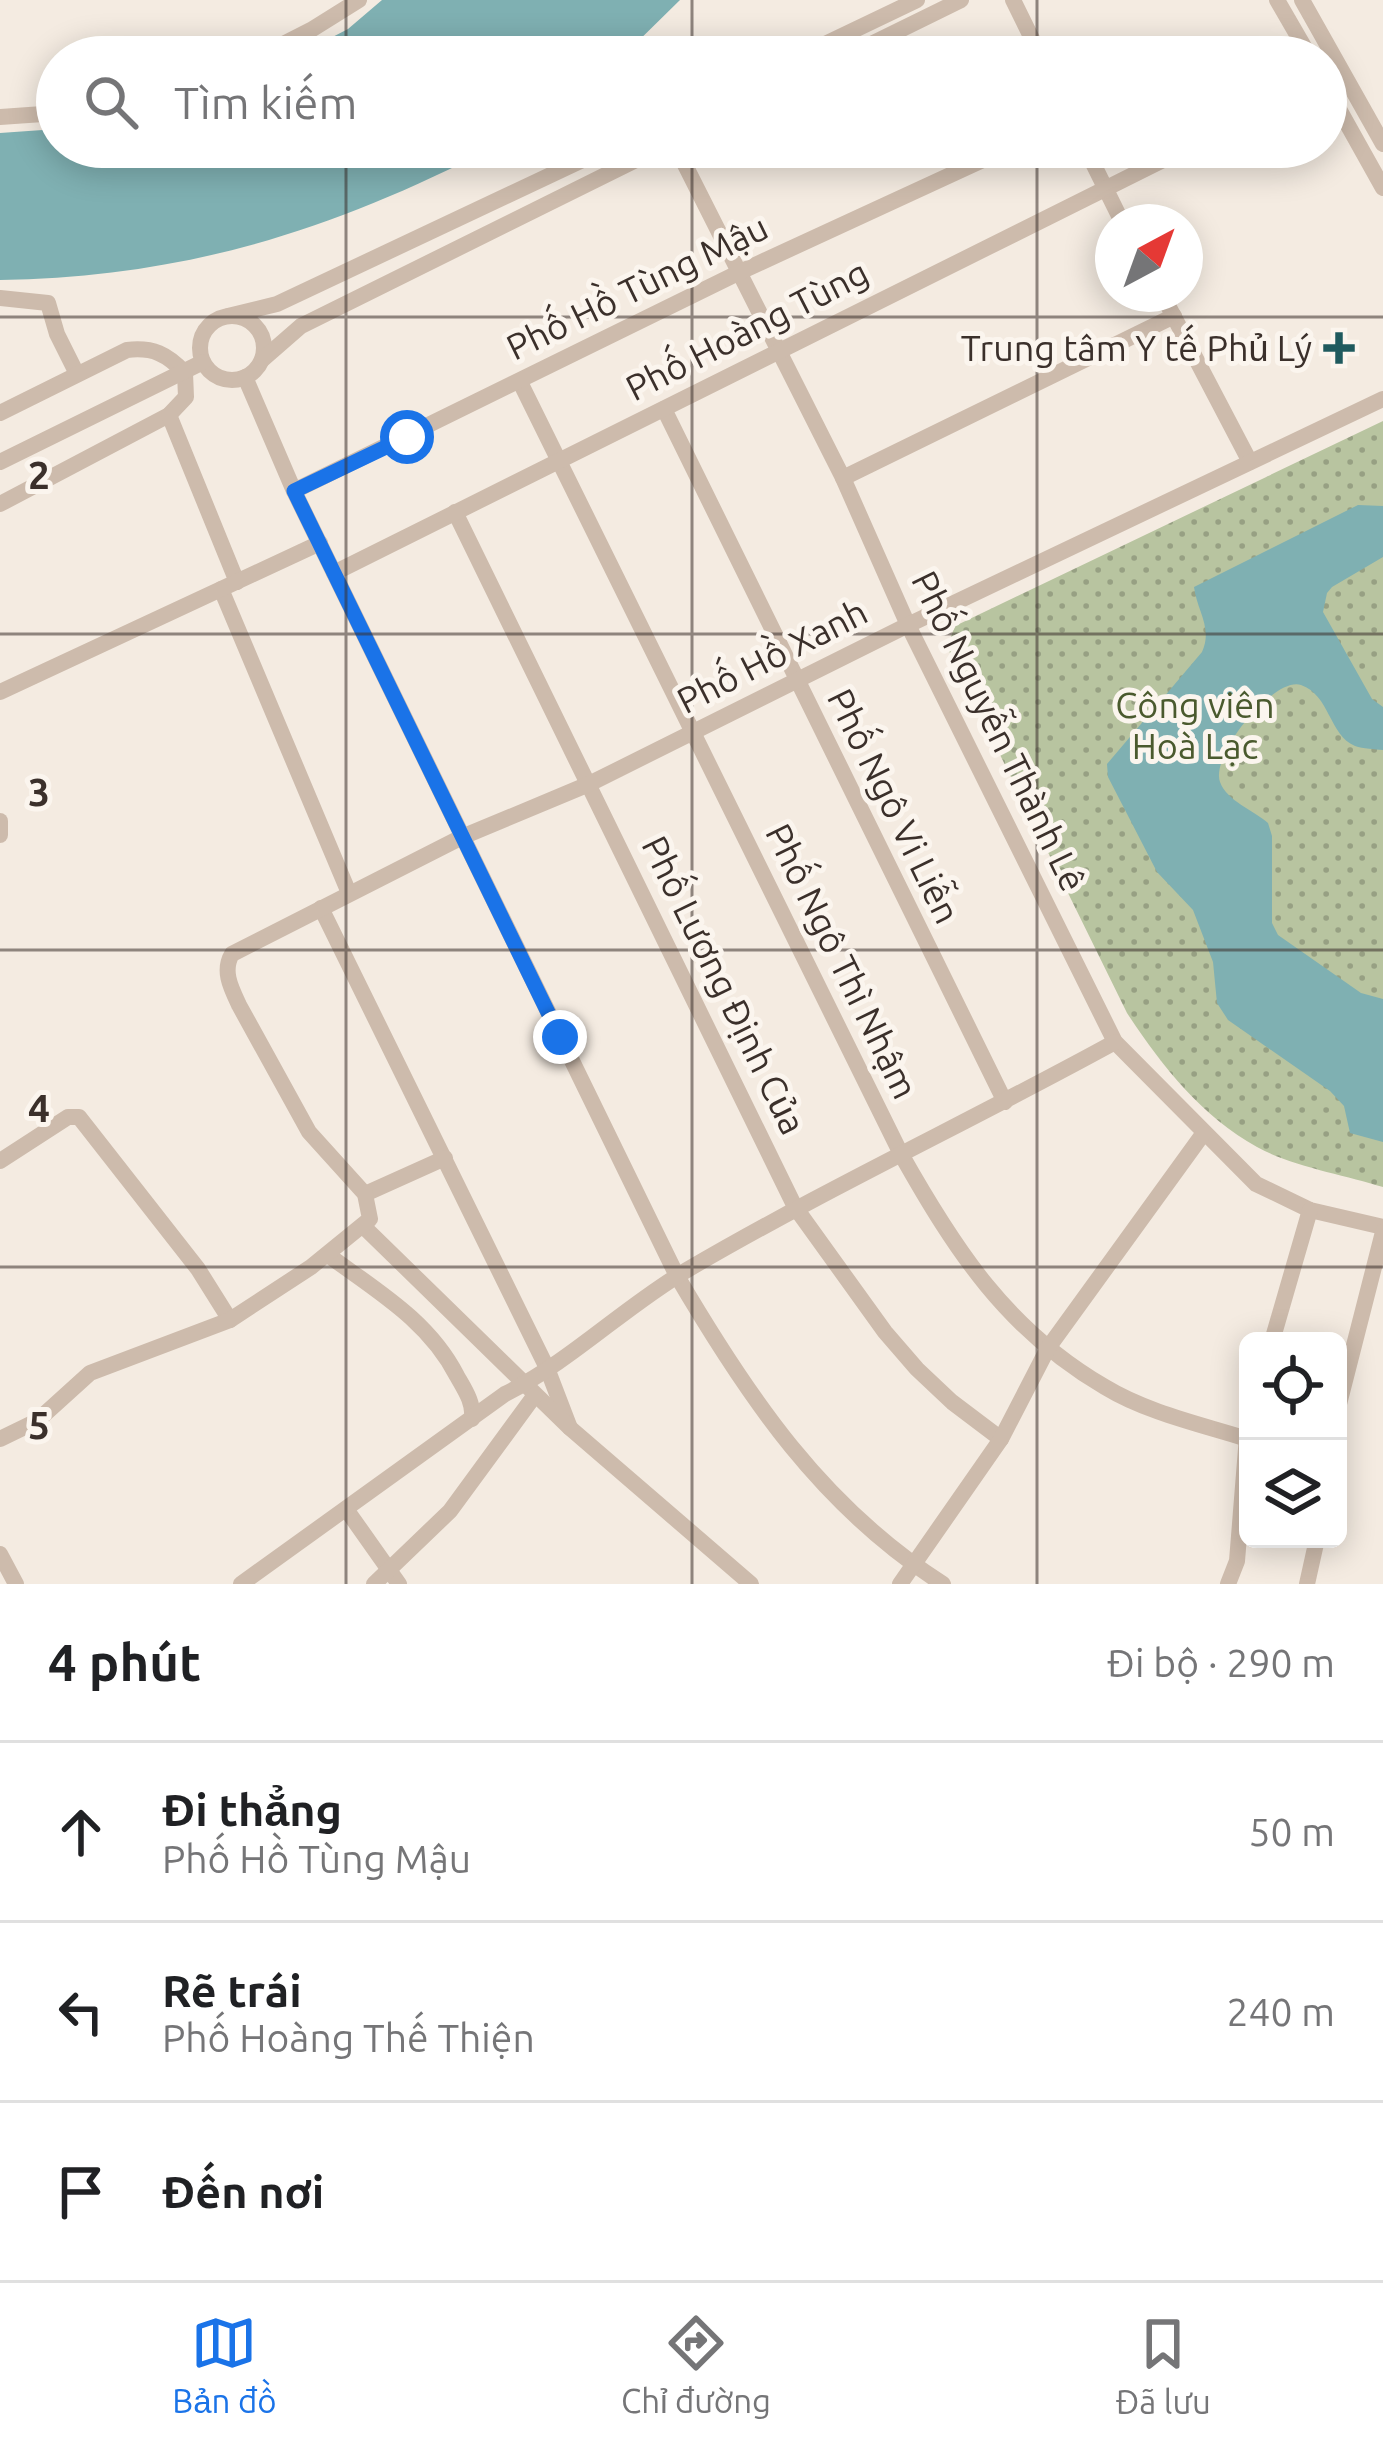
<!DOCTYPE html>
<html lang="vi">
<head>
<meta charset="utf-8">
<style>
  :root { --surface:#fff; --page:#f6f6f6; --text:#202124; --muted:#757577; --line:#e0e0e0; --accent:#1a73e8 }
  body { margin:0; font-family:Ubuntu,sans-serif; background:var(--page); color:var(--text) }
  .controls { position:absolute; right:36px; bottom:36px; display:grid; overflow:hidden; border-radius:18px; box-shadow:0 6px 30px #0003 }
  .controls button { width:108px; height:108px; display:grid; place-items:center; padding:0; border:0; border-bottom:3px solid var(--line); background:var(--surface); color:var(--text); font:60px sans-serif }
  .compass { position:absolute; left:1095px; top:204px; width:108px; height:108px; border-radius:50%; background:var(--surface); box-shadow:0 6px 30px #0003; rotate:41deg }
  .stop { position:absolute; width:36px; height:36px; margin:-27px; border:9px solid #1a73e8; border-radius:50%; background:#fff }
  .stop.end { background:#1a73e8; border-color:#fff; box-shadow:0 3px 12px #0008 }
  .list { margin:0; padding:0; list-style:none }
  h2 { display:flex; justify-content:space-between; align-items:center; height:156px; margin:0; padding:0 48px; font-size:51px }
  h2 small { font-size:39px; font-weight:400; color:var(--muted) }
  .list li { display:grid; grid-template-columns:78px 1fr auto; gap:36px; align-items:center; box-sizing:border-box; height:180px; padding:0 48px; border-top:3px solid var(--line) }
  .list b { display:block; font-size:45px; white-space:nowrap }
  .list p { margin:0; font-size:39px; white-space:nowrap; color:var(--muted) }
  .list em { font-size:39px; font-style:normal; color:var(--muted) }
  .icon { flex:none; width:66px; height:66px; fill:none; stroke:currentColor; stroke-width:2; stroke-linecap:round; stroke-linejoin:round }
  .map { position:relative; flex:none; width:1383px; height:1584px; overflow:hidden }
  .search { position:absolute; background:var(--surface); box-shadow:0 6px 30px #0003; left:36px; right:36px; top:36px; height:132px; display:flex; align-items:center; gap:30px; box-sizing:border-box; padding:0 42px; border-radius:66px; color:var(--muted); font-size:45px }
  .sheet { height:696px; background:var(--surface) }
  nav { display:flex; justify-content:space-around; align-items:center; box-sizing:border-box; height:168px; border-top:3px solid var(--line); background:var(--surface); font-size:33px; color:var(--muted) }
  nav a { display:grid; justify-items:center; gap:6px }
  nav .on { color:var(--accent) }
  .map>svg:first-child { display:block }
  .park { fill:url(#park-dots) }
  .water { fill:#7fb0b2 }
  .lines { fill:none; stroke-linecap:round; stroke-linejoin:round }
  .minor { stroke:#cdbbac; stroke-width:16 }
  .route { stroke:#1a73e8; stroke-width:15 }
  .grid { fill:none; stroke:#3b302b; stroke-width:3; stroke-opacity:0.55 }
  .poi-dot { fill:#1f5a5e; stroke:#fbf5ee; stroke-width:4.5 }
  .labels { text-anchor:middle; stroke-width:10; stroke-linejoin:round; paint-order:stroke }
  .street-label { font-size:36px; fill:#3b302b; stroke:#fbf5ee }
  .poi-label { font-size:36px; fill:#3b302b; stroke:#fbf5ee; text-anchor:end }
  .park-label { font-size:36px; fill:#4a5a2e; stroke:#fbf5ee }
  .grid-label { font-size:39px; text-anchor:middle; font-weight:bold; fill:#3b302b; stroke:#fbf5ee; stroke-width:10; stroke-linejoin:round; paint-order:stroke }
</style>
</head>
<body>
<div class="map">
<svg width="1383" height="1584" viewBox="0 0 1383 1584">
  <defs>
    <pattern id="park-dots" width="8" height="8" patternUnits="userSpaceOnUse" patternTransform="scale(3)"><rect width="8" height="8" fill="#b8c4a0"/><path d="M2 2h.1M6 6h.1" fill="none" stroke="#97a083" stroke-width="1.8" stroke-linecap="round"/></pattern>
  </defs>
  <rect width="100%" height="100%" fill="#f4ebe1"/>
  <!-- park -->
  <path class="park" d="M1383 421V1187C1345 1175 1291 1166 1257 1147 1201 1116 1162 1066 1127 1013L947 647 955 626Z"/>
  <!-- water -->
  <g class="water">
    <polygon points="382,0 680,0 622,57 294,57 348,29"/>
    <path d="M57 129V147H494C331 231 185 277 0 280V133Z"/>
    <path d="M1358 505 1383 506V557L1332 587 1327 593 1323 612 1372 699 1383 707V750C1375 749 1363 749 1355 746 1329 735 1330 695 1301 685 1274 676 1210 755 1220 782 1227 801 1253 810 1268 823L1272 836V923L1278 935 1361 993 1383 999V1142L1350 1133 1344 1106 1330 1091 1228 1020 1217 1003 1213 962 1193 910 1157 872 1108 777 1107 764 1202 652C1213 628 1197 611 1194 587Z"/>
  </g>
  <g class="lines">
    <!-- minor -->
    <g class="minor">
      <polyline points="1013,0 1041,57"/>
      <polyline points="1277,0 1310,57"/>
      <polyline points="1302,0 1383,144"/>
      <polyline points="258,57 311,30 359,0"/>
      <polyline points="798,57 917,0"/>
      <polyline points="845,57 961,0"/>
      <polyline points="1326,86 1383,188"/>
      <polyline points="0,117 57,113"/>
      <polyline points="676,147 843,478 908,625 1115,1042 1256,1184 1310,1210 1383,1227"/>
      <polyline points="1085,147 1122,222"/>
      <polyline points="1162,294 1250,462"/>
      <polyline points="0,298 48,303 57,334 77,374"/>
      <polyline points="228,316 277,304 610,147"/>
      <circle cx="232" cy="348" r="32"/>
      <polyline points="262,360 301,326 662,147"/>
      <path d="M245 377 294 491 677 1276C748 1397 822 1507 943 1584"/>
      <path d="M520 382 901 1154C955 1250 1007 1330 1105 1387 1146 1412 1199 1424 1244 1438"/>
      <polyline points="664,409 1005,1102"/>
      <path d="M0 413 127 350C153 347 167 354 185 373L186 397 169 415 0 504"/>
      <polyline points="169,415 237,582"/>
      <polyline points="0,462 203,362"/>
      <polyline points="843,478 1174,316"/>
      <polyline points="294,491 740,272 1011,147"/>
      <polyline points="455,512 795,1207 885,1332 917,1369 952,1402 1001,1439"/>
      <polyline points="334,573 1189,147"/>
      <polyline points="221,589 349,893"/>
      <polyline points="0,692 320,543"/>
      <polyline points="0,821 0,835"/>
      <polyline points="321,908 547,1368 570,1428"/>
      <polyline points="0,1161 68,1117 79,1117 198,1269 230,1320"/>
      <polyline points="365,1194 445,1158"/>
      <polyline points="363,1226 570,1428 751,1584"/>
      <path d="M328 1255C377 1291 429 1321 457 1376 465 1390 474 1403 472 1419"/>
      <polyline points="1272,1341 1310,1210"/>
      <polyline points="1338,1408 1383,1232"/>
      <path d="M0 1439 37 1421 90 1373 230 1320 311 1267 370 1219 365 1194 309 1132 239 1005C231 988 222 971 232 954L462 837 589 784 908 625 1383 399"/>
      <polyline points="346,1509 399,1584"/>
      <polyline points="0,1554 16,1584"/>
      <path d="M241 1584 505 1394C571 1361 624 1307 687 1270 827 1188 973 1120 1115 1042"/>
      <polyline points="374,1584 450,1511 535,1395"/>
      <polyline points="900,1584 1001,1439 1048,1348 1203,1134"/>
      <polyline points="1228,1584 1237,1561 1248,1424"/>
      <polyline points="1307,1584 1317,1539"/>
    </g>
  </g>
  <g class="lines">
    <!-- route -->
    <polyline class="route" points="407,437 294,491 560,1037"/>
  </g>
  <!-- grid -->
  <path class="grid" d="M346 0V57M692 0V57M1037 0V57M346 147V1584M692 147V1584M1037 147V1584M0 317H1383M0 634H1383M0 950H1383M0 1267H1383"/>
  <!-- markers -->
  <path class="poi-dot" d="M1333 330h12v12h12v12h-12v12h-12v-12h-12v-12h12z"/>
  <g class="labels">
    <!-- street labels -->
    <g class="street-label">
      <text transform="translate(637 287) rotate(-26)" y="13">Phố Hồ Tùng Mậu</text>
      <text transform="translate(747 330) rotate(-27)" y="13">Phố Hoàng Tùng</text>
      <text transform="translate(772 656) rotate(-27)" y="13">Phố Hồ Xanh</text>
      <text transform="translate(999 731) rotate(64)" y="13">Phố Nguyễn Thành Lê</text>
      <text transform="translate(894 806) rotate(64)" y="13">Phố Ngô Vi Liễn</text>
      <text transform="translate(842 961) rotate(64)" y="13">Phố Ngô Thì Nhậm</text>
      <text transform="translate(724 985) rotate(64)" y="13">Phố Lương Định Của</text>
    </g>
    <!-- poi labels -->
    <g class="poi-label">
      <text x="1312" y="361">Trung tâm Y tế Phủ Lý</text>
    </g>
    <!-- park labels -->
    <g class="park-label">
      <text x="1195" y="718">Công viên<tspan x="1195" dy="41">Hoà Lạc</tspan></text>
    </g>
  </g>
  <g class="grid-label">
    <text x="39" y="489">2</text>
    <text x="39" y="806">3</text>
    <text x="39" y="1122">4</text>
    <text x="39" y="1439">5</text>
  </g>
</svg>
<div class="controls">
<button><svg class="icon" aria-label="locate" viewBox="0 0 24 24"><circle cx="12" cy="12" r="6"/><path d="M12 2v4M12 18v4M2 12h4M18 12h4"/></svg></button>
<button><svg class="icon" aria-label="layers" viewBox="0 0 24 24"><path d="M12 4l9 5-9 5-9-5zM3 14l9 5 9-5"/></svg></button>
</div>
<svg class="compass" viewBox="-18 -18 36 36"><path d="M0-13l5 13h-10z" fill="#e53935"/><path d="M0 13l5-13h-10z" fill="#757577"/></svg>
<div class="stop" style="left:407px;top:437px"></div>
<div class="stop end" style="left:560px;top:1037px"></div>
<div class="search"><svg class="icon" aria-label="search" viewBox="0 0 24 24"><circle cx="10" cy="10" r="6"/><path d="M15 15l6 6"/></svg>Tìm kiếm</div>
</div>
<section class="sheet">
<h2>4 phút<small>Đi bộ · 290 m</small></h2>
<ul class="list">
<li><svg class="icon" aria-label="ahead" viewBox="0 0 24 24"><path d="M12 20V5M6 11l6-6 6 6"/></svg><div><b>Đi thẳng</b><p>Phố Hồ Tùng Mậu</p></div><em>50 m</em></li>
<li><svg class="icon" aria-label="left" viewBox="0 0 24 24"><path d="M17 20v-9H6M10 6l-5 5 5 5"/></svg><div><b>Rẽ trái</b><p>Phố Hoàng Thế Thiện</p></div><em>240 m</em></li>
<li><svg class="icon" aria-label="arrive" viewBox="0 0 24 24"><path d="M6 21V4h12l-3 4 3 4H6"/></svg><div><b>Đến nơi</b></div></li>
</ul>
</section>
<nav>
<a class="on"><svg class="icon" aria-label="map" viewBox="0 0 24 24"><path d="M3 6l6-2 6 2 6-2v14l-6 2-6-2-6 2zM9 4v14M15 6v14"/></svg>Bản đồ</a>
<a><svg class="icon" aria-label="directions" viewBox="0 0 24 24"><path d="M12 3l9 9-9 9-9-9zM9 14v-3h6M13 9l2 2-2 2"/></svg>Chỉ đường</a>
<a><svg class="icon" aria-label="saved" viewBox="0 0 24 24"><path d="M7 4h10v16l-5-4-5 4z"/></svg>Đã lưu</a>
</nav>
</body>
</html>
